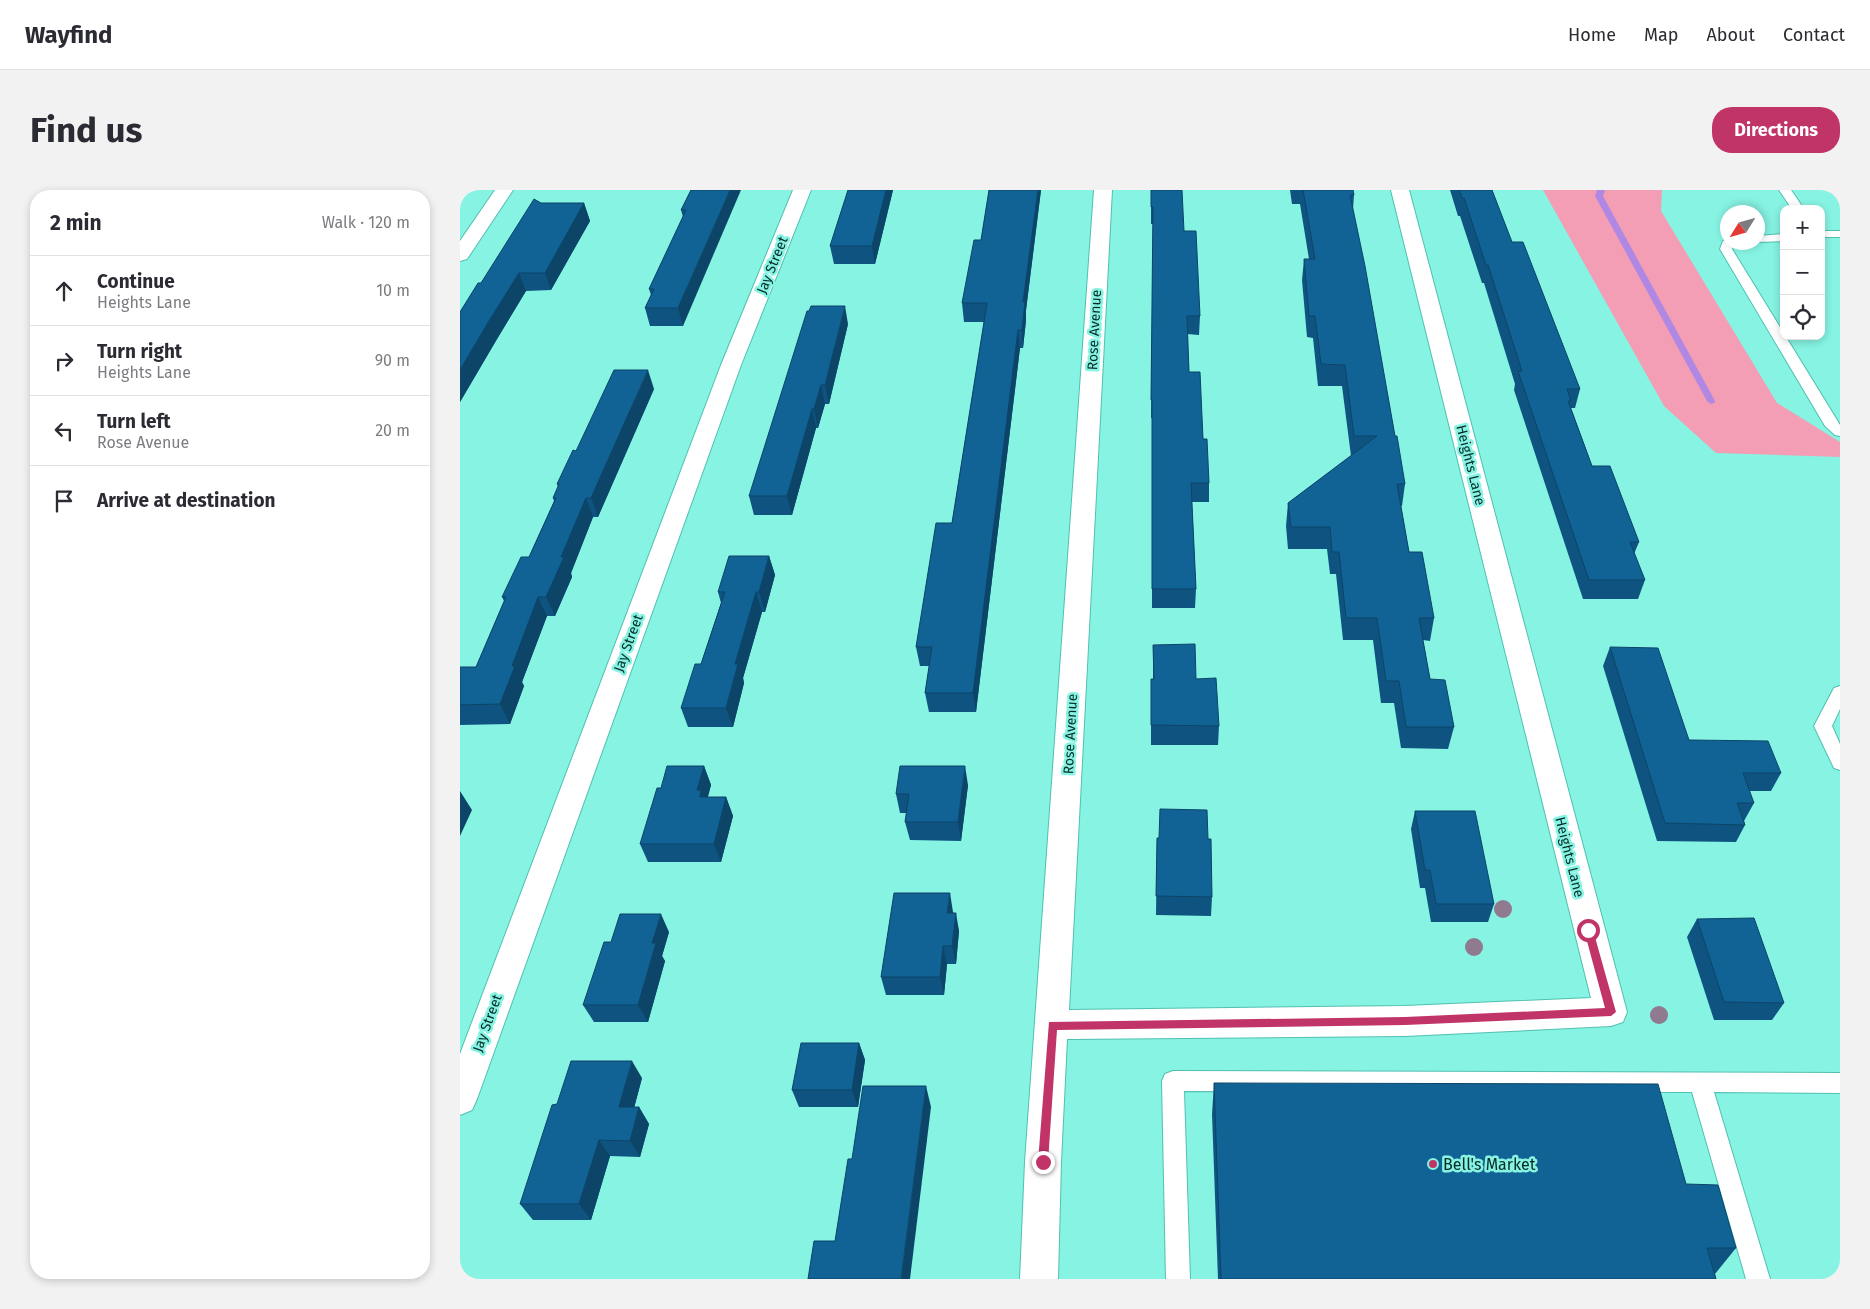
<!DOCTYPE html>
<html lang="en">
<head>
<meta charset="utf-8">
<style>
  :root { --surface:#fff; --page:#f2f2f3; --text:#2b2b33; --muted:#7c7c81; --line:#e1e1e2; --accent:#c13468 }
  body { margin:0; font-family:"Fira Sans",sans-serif; background:var(--page); color:var(--text) }
  .controls { position:absolute; right:15px; top:15px; display:grid; overflow:hidden; border-radius:10px; box-shadow:0 2px 8px #0003 }
  .controls button { width:45px; height:45px; display:grid; place-items:center; padding:0; border:0; border-bottom:1px solid var(--line); background:var(--surface); color:var(--text); font:25px sans-serif }
  .compass { position:absolute; left:1260px; top:15px; width:45px; height:45px; border-radius:50%; background:var(--surface); box-shadow:0 2px 8px #0003; rotate:233deg }
  .stop { position:absolute; width:15px; height:15px; margin:-11px; border:4px solid #c13468; border-radius:50%; background:#fff }
  .stop.end { background:#c13468; border-color:#fff; box-shadow:0 1px 5px #0008 }
  .list { margin:0; padding:0; list-style:none }
  h2 { display:flex; justify-content:space-between; align-items:center; height:65px; margin:0; padding:0 20px; font-size:21px }
  h2 small { font-size:16px; font-weight:400; color:var(--muted) }
  .list li { display:grid; grid-template-columns:32px 1fr auto; gap:15px; align-items:center; box-sizing:border-box; height:70px; padding:0 20px; border-top:1px solid var(--line) }
  .list b { display:block; font-size:19px; white-space:nowrap }
  .list p { margin:0; font-size:16px; white-space:nowrap; color:var(--muted) }
  .list em { font-size:16px; font-style:normal; color:var(--muted) }
  .icon { flex:none; width:28px; height:28px; fill:none; stroke:currentColor; stroke-width:2; stroke-linecap:round; stroke-linejoin:round }
  .map { position:relative; flex:none; width:1380px; height:1089px; overflow:hidden; border-radius:20px }
  header { display:flex; align-items:center; gap:30px; box-sizing:border-box; height:70px; padding:0 25px; background:var(--surface); border-bottom:1px solid var(--line) }
  header strong { font-size:24px }
  nav { display:flex; gap:28px; margin-inline-start:auto; font-size:18px }
  .intro { display:flex; align-items:center; justify-content:space-between; box-sizing:border-box; height:120px; padding:0 30px }
  h1 { margin:0; font-size:35px }
  .button { padding:12px 22px; border-radius:20px; background:var(--accent); color:#fff; font-size:18px; font-weight:700 }
  main { display:flex; gap:30px; padding:0 30px }
  aside { flex:1; background:var(--surface); border-radius:20px; box-shadow:0 2px 8px #0003 }
  .map>svg:first-child { display:block }
  .green { fill:#f39eb4 }
  .lines { fill:none; stroke-linecap:round; stroke-linejoin:round }
  .stream { fill:#af88e3; fill-rule:evenodd }
  .lane-casing { stroke:#51c0b1; stroke-width:2 }
  .street-casing { stroke:#51c0b1; stroke-width:2 }
  .lane { fill:#fff; fill-rule:evenodd }
  .street { fill:#fff; fill-rule:evenodd }
  .tree { fill:#907a90 }
  .wall { fill:#0f5480 }
  .shaded-wall { fill:#0c4568 }
  .building { fill:#116295; stroke:#0c4568 }
  .route { fill:#c13468 }
  .poi-dot { fill:#c13468; stroke:#86f3e3; stroke-width:2 }
  .labels { text-anchor:middle; stroke-width:5; stroke-linejoin:round; paint-order:stroke }
  .street-label { font-size:14px; fill:#062b26; stroke:#86f3e3 }
  .near-poi-label { font-size:16px; fill:#062b26; stroke:#86f3e3; text-anchor:start }
</style>
</head>
<body>
<header>
<strong>Wayfind</strong>
<nav><a>Home</a><a>Map</a><a>About</a><a>Contact</a></nav>
</header>
<div class="intro"><h1>Find us</h1><a class="button">Directions</a></div>
<main>
<aside>
<h2>2 min<small>Walk · 120 m</small></h2>
<ul class="list">
<li><svg class="icon" aria-label="ahead" viewBox="0 0 24 24"><path d="M12 20V5M6 11l6-6 6 6"/></svg><div><b>Continue</b><p>Heights Lane</p></div><em>10 m</em></li>
<li><svg class="icon" aria-label="right" viewBox="0 0 24 24"><path d="M7 20v-9h11M14 6l5 5-5 5"/></svg><div><b>Turn right</b><p>Heights Lane</p></div><em>90 m</em></li>
<li><svg class="icon" aria-label="left" viewBox="0 0 24 24"><path d="M17 20v-9H6M10 6l-5 5 5 5"/></svg><div><b>Turn left</b><p>Rose Avenue</p></div><em>20 m</em></li>
<li><svg class="icon" aria-label="arrive" viewBox="0 0 24 24"><path d="M6 21V4h12l-3 4 3 4H6"/></svg><div><b>Arrive at destination</b></div></li>
</ul>
</aside>
<div class="map">
<svg width="1380" height="1089" viewBox="0 0 1380 1089">
  <rect width="100%" height="100%" fill="#86f3e3"/>
  <!-- green -->
  <polygon class="green" points="1083,0 1202,0 1201,21 1317,213 1380,252 1380,267 1256,263 1204,216"/>
  <g class="lines">
    <!-- stream -->
    <polygon class="stream" points="1137,0 1145,0 1143,6 1255,211 1254,213 1251,214 1247,211 1135,6"/>
    <!-- lane casing -->
    <g class="lane-casing">
      <g id="lane">
        <polygon points="1319,0 1331,0 1344,19 1332,19"/>
        <rect x="1361" y="41" width="19" height="6"/>
        <polygon points="1324,44 1324,51 1298,52 1298,46"/>
        <polygon points="1268,49 1268,52 1275,52 1272,59 1380,235 1380,246 1375,245 1365,236 1260,59 1263,51"/>
        <polygon points="1380,496 1380,519 1372,536 1380,554 1380,580 1374,578 1354,536 1374,498"/>
        <polygon points="713,881 1380,883 1380,903 1254,902 1310,1089 1286,1089 1232,902 724,901 730,1089 706,1089 702,891 705,884"/>
      </g>
    </g>
    <!-- street casing -->
    <g class="street-casing">
      <g id="street">
        <polygon points="35,0 53,0 7,69 0,71 0,51"/>
        <polygon points="333,0 351,0 281,175 17,909 12,920 0,925 0,864 261,175"/>
        <polygon points="634,0 652,0 609,820 945,816 1131,808 931,0 949,0 1167,822 1163,832 1151,836 945,846 607,849 601,972 598,1089 560,1089 565,972"/>
      </g>
    </g>
    <!-- lane -->
    <use href="#lane" class="lane"/>
    <!-- street -->
    <use href="#street" class="street"/>
  </g>
  <!-- trees -->
  <g class="tree">
    <circle cx="1043" cy="719" r="9"/>
    <circle cx="1014" cy="757" r="9"/>
    <circle cx="1199" cy="825" r="9"/>
  </g>
  <!-- wall -->
  <g class="wall">
    <polygon points="231,0 223,136 190,136 185,118 191,105 189,99 223,27 221,20"/>
    <polygon points="388,0 433,0 415,74 374,74 370,56"/>
    <polygon points="529,0 581,0 566,120 566,130 563,158 560,158 516,522 469,522 465,503 469,476 460,476 456,457 492,333 524,132 504,132 502,113 521,50"/>
    <polygon points="691,0 724,41 740,126 739,145 727,144 729,182 743,249 749,293 749,312 732,312 736,399 735,418 692,418 692,228 691,228 693,34 691,34"/>
    <polygon points="830,0 893,0 894,5 893,19 935,246 945,294 942,316 941,316 949,362 974,428 970,451 963,450 970,489 994,537 988,559 941,558 934,513 921,513 913,450 883,450 876,384 870,384 867,359 828,359 826,336 828,313 891,266 882,196 858,196 853,148 847,147 842,90 844,69 849,69 840,14 832,14"/>
    <polygon points="990,0 1032,0 1052,52 1120,199 1115,218 1111,218 1132,276 1179,352 1174,364 1185,390 1178,409 1123,409 1054,200 1055,194 1024,93 1022,93 1000,26 998,26"/>
    <polygon points="81,13 124,13 130,31 91,100 66,101 37,149 0,212 0,122 21,93"/>
    <polygon points="388,134 369,214 365,214 358,238 356,238 332,325 294,325 289,306"/>
    <polygon points="194,199 138,327 133,327 111,383 112,387 95,426 87,426 62,492 64,496 50,534 0,535 0,477 16,477 44,411 42,407 69,367 94,311 93,308 98,297 97,294 116,261"/>
    <polygon points="309,366 315,385 305,422 302,422 283,488 284,493 273,537 228,537 221,518 241,474 261,413 258,402"/>
    <polygon points="693,455 736,489 759,536 758,555 691,555 691,489 693,489"/>
    <polygon points="1150,457 1229,550 1321,583 1311,601 1289,601 1294,613 1284,631 1285,635 1276,652 1197,651 1143,476"/>
    <polygon points="244,576 251,595 248,607 266,607 273,626 261,672 188,672 180,654 201,598"/>
    <polygon points="508,595 501,651 450,650 445,632 447,623 440,623 436,604"/>
    <polygon points="955,621 1034,714 1028,732 971,732 965,698 960,698 951,639"/>
    <polygon points="697,648 748,649 752,707 751,726 696,725"/>
    <polygon points="493,722 499,741 496,774 487,774 484,805 426,805 421,787"/>
    <polygon points="1237,729 1324,813 1312,830 1254,830 1227,747"/>
    <polygon points="209,742 202,766 205,771 188,832 134,832 123,815 151,752"/>
    <polygon points="399,853 405,870 398,917 339,917 332,900"/>
    <polygon points="182,888 174,917 179,917 189,934 180,967 150,966 131,1030 73,1030 60,1014 97,914"/>
    <polygon points="754,893 1226,994 1276,1058 1255,1084 1256,1089 758,1089 752,924"/>
  </g>
  <!-- shaded-wall -->
  <g class="shaded-wall">
    <polygon points="270,0 281,0 223,136 218,118"/>
    <polygon points="426,0 433,0 415,74 412,56"/>
    <polygon points="578,0 581,0 566,120 566,130 563,158 562,140 563,112"/>
    <polygon points="124,13 130,31 91,100 85,83"/>
    <polygon points="59,83 66,101 37,149 0,212 0,180 29,131"/>
    <polygon points="385,116 388,134 369,214 365,195"/>
    <polygon points="558,140 560,158 516,522 513,503"/>
    <polygon points="188,180 194,199 138,327 131,308"/>
    <polygon points="361,195 365,214 358,238 354,219"/>
    <polygon points="352,219 356,238 332,325 327,306"/>
    <polygon points="126,308 133,327 111,383 112,387 95,426 86,407 101,367"/>
    <polygon points="309,366 315,385 305,422 299,402"/>
    <polygon points="296,402 302,422 283,488 284,493 273,537 266,518 275,474"/>
    <polygon points="78,407 87,426 62,492 64,496 50,534 40,514 52,476"/>
    <polygon points="244,576 251,595 246,612 247,626 237,600"/>
    <polygon points="505,576 508,595 501,651 498,632"/>
    <polygon points="0,601 12,620 0,646"/>
    <polygon points="266,607 273,626 261,672 254,654"/>
    <polygon points="490,703 493,722 491,741 487,723"/>
    <polygon points="496,723 499,741 496,774 492,756"/>
    <polygon points="201,724 209,742 202,766 205,771 188,832 178,815 192,753"/>
    <polygon points="483,756 487,774 484,805 480,787"/>
    <polygon points="399,853 405,870 398,917 392,900"/>
    <polygon points="172,871 182,888 170,934 159,917"/>
    <polygon points="466,896 471,917 450,1089 441,1089"/>
    <polygon points="179,917 189,934 180,967 170,951"/>
    <polygon points="139,950 150,966 131,1030 119,1014"/>
  </g>
  <!-- building -->
  <g class="building">
    <polygon points="231,0 270,0 218,118 185,118 194,99 189,99 226,20 221,20"/>
    <polygon points="388,0 426,0 412,56 370,56"/>
    <polygon points="529,0 578,0 563,112 565,112 562,140 558,140 513,503 465,503 472,457 456,457 476,333 492,333 527,113 502,113 514,50 521,50"/>
    <polygon points="691,0 722,0 724,41 736,41 740,126 727,126 729,182 740,182 743,249 747,249 749,293 731,293 736,399 692,399 692,210 691,210 693,17 691,17"/>
    <polygon points="843,0 893,0 894,5 890,5 905,76 935,246 937,246 945,294 937,294 949,362 962,362 974,428 959,428 970,489 985,490 994,537 946,537 939,491 926,491 917,428 886,428 879,362 872,362 870,337 831,337 828,313 917,246 894,246 885,175 861,174 855,126 849,126 844,69 855,69"/>
    <polygon points="999,0 1032,0 1052,52 1063,52 1120,199 1107,199 1111,211 1108,211 1132,276 1150,276 1179,352 1170,352 1185,390 1129,390 1058,181 1062,181 1028,75 1026,75 1004,8 1002,8"/>
    <polygon points="74,9 81,13 124,13 85,83 59,83 29,131 0,180 0,122 18,93 21,93"/>
    <polygon points="351,116 385,116 365,195 361,195 354,219 352,219 327,306 289,306 347,121 349,121"/>
    <polygon points="154,180 188,180 131,308 126,308 101,367 104,367 86,407 78,407 52,476 55,476 40,514 0,515 0,477 16,477 46,407 42,407 61,367 69,367 96,308 93,308 99,294 97,294 113,260 116,261"/>
    <polygon points="269,366 309,366 299,402 296,402 275,474 278,474 266,518 221,518 235,474 241,474 265,402 258,402"/>
    <polygon points="735,454 736,489 756,488 759,536 691,535 691,489 694,489 693,455"/>
    <polygon points="1150,457 1198,458 1229,550 1308,551 1321,583 1283,583 1294,613 1277,613 1285,635 1205,633"/>
    <polygon points="207,576 244,576 237,600 241,600 240,607 266,607 254,654 180,654 197,598 201,598"/>
    <polygon points="440,576 505,576 498,632 445,632 449,604 436,604"/>
    <polygon points="700,619 747,620 748,649 751,649 752,707 696,706 697,648 699,648"/>
    <polygon points="955,621 1015,621 1034,714 976,714 970,680 965,680"/>
    <polygon points="434,703 490,703 487,723 496,723 492,756 483,756 480,787 421,787"/>
    <polygon points="160,724 201,724 192,753 196,753 178,815 123,815 144,752 151,752"/>
    <polygon points="1294,728 1324,813 1264,812 1237,729"/>
    <polygon points="341,853 399,853 392,900 332,900"/>
    <polygon points="111,871 172,871 159,917 179,917 170,951 139,950 119,1014 60,1014 92,915 97,914"/>
    <polygon points="754,893 1198,894 1226,994 1258,995 1276,1058 1247,1058 1256,1089 761,1089"/>
    <polygon points="403,896 466,896 441,1089 348,1089 354,1051 375,1051 388,969 392,969"/>
  </g>
  <!-- route -->
  <polygon class="route" points="1128,737 1133,740 1156,822 1151,826 945,835 597,840 588,972 583,977 578,972 589,832 945,827 1145,818 1124,740"/>
  <!-- markers -->
  <circle class="poi-dot" cx="973" cy="974" r="5"/>
  <g class="labels">
    <!-- street labels -->
    <g class="street-label">
      <text transform="translate(312 75) rotate(-68)" y="5">Jay Street</text>
      <text transform="translate(634 140) rotate(-87)" y="5">Rose Avenue</text>
      <text transform="translate(1011 275) rotate(76)" y="5">Heights Lane</text>
      <text transform="translate(168 453) rotate(-70)" y="5">Jay Street</text>
      <text transform="translate(610 544) rotate(-87)" y="5">Rose Avenue</text>
      <text transform="translate(1110 667) rotate(76)" y="5">Heights Lane</text>
      <text transform="translate(27 833) rotate(-70)" y="5">Jay Street</text>
    </g>
    <!-- near-poi labels -->
    <g class="near-poi-label">
      <text x="983" y="980">Bell's Market</text>
    </g>
  </g>
</svg>
<div class="controls">
<button>+</button>
<button>−</button>
<button><svg class="icon" aria-label="locate" viewBox="0 0 24 24"><circle cx="12" cy="12" r="6"/><path d="M12 2v4M12 18v4M2 12h4M18 12h4"/></svg></button>
</div>
<svg class="compass" viewBox="-18 -18 36 36"><path d="M0-13l5 13h-10z" fill="#e53935"/><path d="M0 13l5-13h-10z" fill="#7c7c81"/></svg>
<div class="stop" style="left:1128px;top:740px"></div>
<div class="stop end" style="left:583px;top:972px"></div>
</div>
</main>
</body>
</html>
